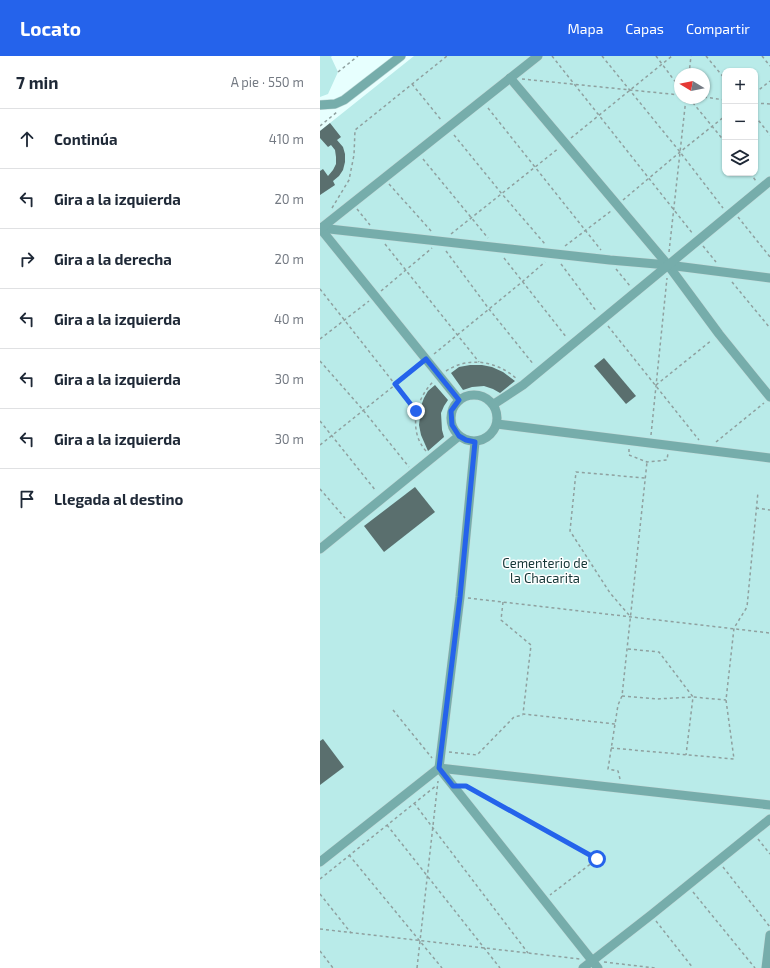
<!DOCTYPE html>
<html lang="es">
<head>
<meta charset="utf-8">
<style>
  :root { --surface:#fff; --page:#f2f2f3; --text:#1f2937; --muted:#747a83; --line:#e0e1e3; --accent:#2563eb }
  body { margin:0; font-family:"Exo 2",sans-serif; background:var(--page); color:var(--text) }
  .controls { position:absolute; right:12px; top:12px; display:grid; overflow:hidden; border-radius:8px; box-shadow:0 1px 3px #0004 }
  .controls button { width:36px; height:36px; display:grid; place-items:center; padding:0; border:0; border-bottom:1px solid var(--line); background:var(--surface); color:var(--text); font:20px sans-serif }
  .compass { position:absolute; left:354px; top:12px; width:36px; height:36px; border-radius:50%; background:var(--surface); box-shadow:0 1px 3px #0004; rotate:280deg }
  .stop { position:absolute; width:12px; height:12px; margin:-9px; border:3px solid #2563eb; border-radius:50%; background:#fff }
  .stop.end { background:#2563eb; border-color:#fff; box-shadow:0 1px 4px #0008 }
  .list { margin:0; padding:0; list-style:none }
  h2 { display:flex; justify-content:space-between; align-items:center; height:52px; margin:0; padding:0 16px; font-size:17px }
  h2 small { font-size:13px; font-weight:400; color:var(--muted) }
  .list li { display:grid; grid-template-columns:26px 1fr auto; gap:12px; align-items:center; box-sizing:border-box; height:60px; padding:0 16px; border-top:1px solid var(--line) }
  .list b { display:block; font-size:15px; white-space:nowrap }
  .list em { font-size:13px; font-style:normal; color:var(--muted) }
  .icon { flex:none; width:22px; height:22px; fill:none; stroke:currentColor; stroke-width:2; stroke-linecap:round; stroke-linejoin:round }
  .map { position:relative; flex:none; width:450px; height:912px; overflow:hidden }
  header { display:flex; align-items:center; gap:24px; box-sizing:border-box; height:56px; padding:0 20px; background:var(--accent); color:#fff }
  header strong { font-size:19px }
  nav { display:flex; gap:22px; margin-inline-start:auto; font-size:14px }
  main { display:flex }
  aside { flex:1; background:var(--surface) }
  .map>svg:first-child { display:block }
  .green { fill:#b9ebe9; fill-rule:evenodd }
  .building { fill:#5a6f6e }
  .lines { fill:none; stroke-linecap:round; stroke-linejoin:round }
  .minor-casing { stroke:#c5dbda; stroke-width:10 }
  .path { stroke:#8fa09f; stroke-width:1.5; stroke-dasharray:3 3; stroke-linecap:butt }
  .minor { stroke:#76adab; stroke-width:9 }
  .route { stroke:#2563eb; stroke-width:5 }
  .labels { text-anchor:middle; stroke-width:3; stroke-linejoin:round; paint-order:stroke }
  .park-label { font-size:13px; fill:#153636; stroke:#fff }
</style>
</head>
<body>
<header>
<strong>Locato</strong>
<nav><a>Mapa</a><a>Capas</a><a>Compartir</a></nav>
</header>
<main>
<aside>
<h2>7 min<small>A pie · 550 m</small></h2>
<ul class="list">
<li><svg class="icon" aria-label="ahead" viewBox="0 0 24 24"><path d="M12 20V5M6 11l6-6 6 6"/></svg><div><b>Continúa</b></div><em>410 m</em></li>
<li><svg class="icon" aria-label="left" viewBox="0 0 24 24"><path d="M17 20v-9H6M10 6l-5 5 5 5"/></svg><div><b>Gira a la izquierda</b></div><em>20 m</em></li>
<li><svg class="icon" aria-label="right" viewBox="0 0 24 24"><path d="M7 20v-9h11M14 6l5 5-5 5"/></svg><div><b>Gira a la derecha</b></div><em>20 m</em></li>
<li><svg class="icon" aria-label="left" viewBox="0 0 24 24"><path d="M17 20v-9H6M10 6l-5 5 5 5"/></svg><div><b>Gira a la izquierda</b></div><em>40 m</em></li>
<li><svg class="icon" aria-label="left" viewBox="0 0 24 24"><path d="M17 20v-9H6M10 6l-5 5 5 5"/></svg><div><b>Gira a la izquierda</b></div><em>30 m</em></li>
<li><svg class="icon" aria-label="left" viewBox="0 0 24 24"><path d="M17 20v-9H6M10 6l-5 5 5 5"/></svg><div><b>Gira a la izquierda</b></div><em>30 m</em></li>
<li><svg class="icon" aria-label="arrive" viewBox="0 0 24 24"><path d="M6 21V4h12l-3 4 3 4H6"/></svg><div><b>Llegada al destino</b></div></li>
</ul>
</aside>
<div class="map">
<svg width="450" height="912" viewBox="0 0 450 912">
  <rect width="100%" height="100%" fill="#e7fffe"/>
  <!-- green -->
  <g class="green">
    <polygon points="0,0 12,0 11,1 18,16 8,38 0,41"/>
    <path d="M94 0H450V912H0V75ZM405 15H435V117H405ZM360 18H384V42H360Z"/>
  </g>
  <!-- building -->
  <g class="building">
    <polygon points="10,67 21,81 17,84 23,91 25,98 25,106 23,114 19,120 13,125 15,129 0,139 0,115 3,113 8,120 13,114 16,108 16,101 15,94 11,89 8,91 0,82 0,75"/>
    <polygon points="284,302 316,340 306,348 274,310"/>
    <polygon points="150,309 162,309 172,311 183,316 195,325 180,337 173,333 164,330 152,331 143,334 131,317 139,311"/>
    <polygon points="115,329 128,344 124,350 121,357 122,374 124,381 108,395 101,379 99,369 100,360 101,350 104,342 108,335"/>
    <polygon points="95,431 115,456 64,496 44,470"/>
    <polygon points="3,683 24,711 0,729 0,685"/>
  </g>
  <g class="lines">
    <!-- minor casing -->
    <g class="minor-casing">
      <g id="minor">
        <polyline points="190,22 348,209 399,278 450,341"/>
        <polyline points="0,49 15,48 24,44 81,0"/>
        <polyline points="0,172 290,204 348,209 450,222"/>
        <polyline points="0,172 139,344"/>
        <polyline points="0,173 218,0"/>
        <circle cx="154" cy="362" r="23"/>
        <polyline points="174,348 203,329 450,125"/>
        <polyline points="177,368 450,402"/>
        <polyline points="155,386 140,541 119,712 278,912"/>
        <polyline points="0,493 139,380"/>
        <polyline points="0,806 119,712 450,749"/>
        <polyline points="263,912 331,859 450,763"/>
        <polyline points="446,912 450,879"/>
      </g>
    </g>
    <!-- path -->
    <g class="path">
      <polyline points="232,0 373,178"/>
      <polyline points="282,0 360,96 403,152"/>
      <polyline points="336,0 360,32"/>
      <polyline points="386,0 405,23"/>
      <polyline points="442,0 450,10"/>
      <polyline points="18,16 38,0"/>
      <polyline points="369,18 371,0"/>
      <polyline points="202,23 360,39"/>
      <polyline points="92,28 122,65"/>
      <polyline points="435,37 450,25"/>
      <polyline points="384,41 405,44"/>
      <polyline points="369,42 405,86"/>
      <polyline points="435,47 450,48"/>
      <polyline points="168,52 281,194"/>
      <polyline points="435,60 450,79"/>
      <polyline points="0,70 17,56"/>
      <polyline points="134,79 182,138 225,188"/>
      <polyline points="251,82 352,0"/>
      <polyline points="103,103 168,182"/>
      <polyline points="430,117 436,125"/>
      <polyline points="69,128 112,176"/>
      <polyline points="303,144 360,96 405,60"/>
      <polyline points="12,152 29,124 34,99 35,74 127,0"/>
      <polyline points="37,153 50,169"/>
      <polyline points="418,161 450,201"/>
      <polyline points="131,178 239,92"/>
      <polyline points="65,188 159,306"/>
      <polyline points="245,190 291,155"/>
      <polyline points="383,190 396,206"/>
      <polyline points="126,195 169,253 214,309"/>
      <polyline points="349,196 366,42"/>
      <polyline points="184,202 247,282"/>
      <polyline points="241,208 277,256"/>
      <polyline points="296,213 310,230"/>
      <polyline points="412,226 450,272"/>
      <polyline points="0,233 96,355"/>
      <polyline points="61,235 112,192"/>
      <polyline points="288,270 379,384"/>
      <polyline points="0,283 49,245"/>
      <polyline points="114,298 202,226 225,206"/>
      <polyline points="0,305 43,354 89,411"/>
      <path d="M126 315C149 300 177 305 197 323"/>
      <polyline points="336,329 392,284"/>
      <polyline points="0,365 56,435"/>
      <polyline points="331,379 347,222"/>
      <polyline points="396,386 444,347"/>
      <polyline points="0,389 100,309"/>
      <polyline points="309,393 309,399 327,406 347,404 348,397"/>
      <path d="M106 395C88 375 95 343 114 325"/>
      <polyline points="0,433 25,462"/>
      <polyline points="436,452 450,454"/>
      <polyline points="148,542 450,577"/>
      <polyline points="183,546 181,564 211,589 203,658 295,668"/>
      <polyline points="309,559 290,537 250,475 256,416 325,422"/>
      <polyline points="308,593 339,596 373,641 366,699"/>
      <polyline points="302,640 337,643 373,641 406,644"/>
      <polyline points="73,654 112,702"/>
      <polyline points="291,692 414,703 406,644 414,572 427,551 438,436"/>
      <polyline points="129,696 157,699 194,661 203,659"/>
      <polyline points="300,723 298,715 288,713 298,649 302,640 327,406"/>
      <polyline points="143,730 147,730 277,803 230,839"/>
      <polyline points="94,747 208,897"/>
      <polyline points="67,769 180,912"/>
      <polyline points="438,783 450,798"/>
      <polyline points="29,799 122,912"/>
      <polyline points="403,811 450,871"/>
      <polyline points="0,823 117,729"/>
      <polyline points="373,836 435,912"/>
      <polyline points="0,838 31,877"/>
      <polyline points="336,865 373,912"/>
      <polyline points="0,873 260,903"/>
      <polyline points="0,895 13,912"/>
      <polyline points="284,906 335,912"/>
      <polyline points="97,912 118,725"/>
    </g>
    <!-- minor -->
    <use href="#minor" class="minor"/>
  </g>
  <g class="lines">
    <!-- route -->
    <polyline class="route" points="96,355 75,328 106,303 139,344 131,355 132,369 139,380 146,384 155,386 140,541 119,712 133,730 146,730 277,803"/>
  </g>
  <g class="labels">
    <!-- park labels -->
    <g class="park-label">
      <text x="225" y="512">Cementerio de<tspan x="225" dy="15">la Chacarita</tspan></text>
    </g>
  </g>
</svg>
<div class="controls">
<button>+</button>
<button>−</button>
<button><svg class="icon" aria-label="layers" viewBox="0 0 24 24"><path d="M12 4l9 5-9 5-9-5zM3 14l9 5 9-5"/></svg></button>
</div>
<svg class="compass" viewBox="-18 -18 36 36"><path d="M0-13l5 13h-10z" fill="#e53935"/><path d="M0 13l5-13h-10z" fill="#747a83"/></svg>
<div class="stop" style="left:277px;top:803px"></div>
<div class="stop end" style="left:96px;top:355px"></div>
</div>
</main>
</body>
</html>
